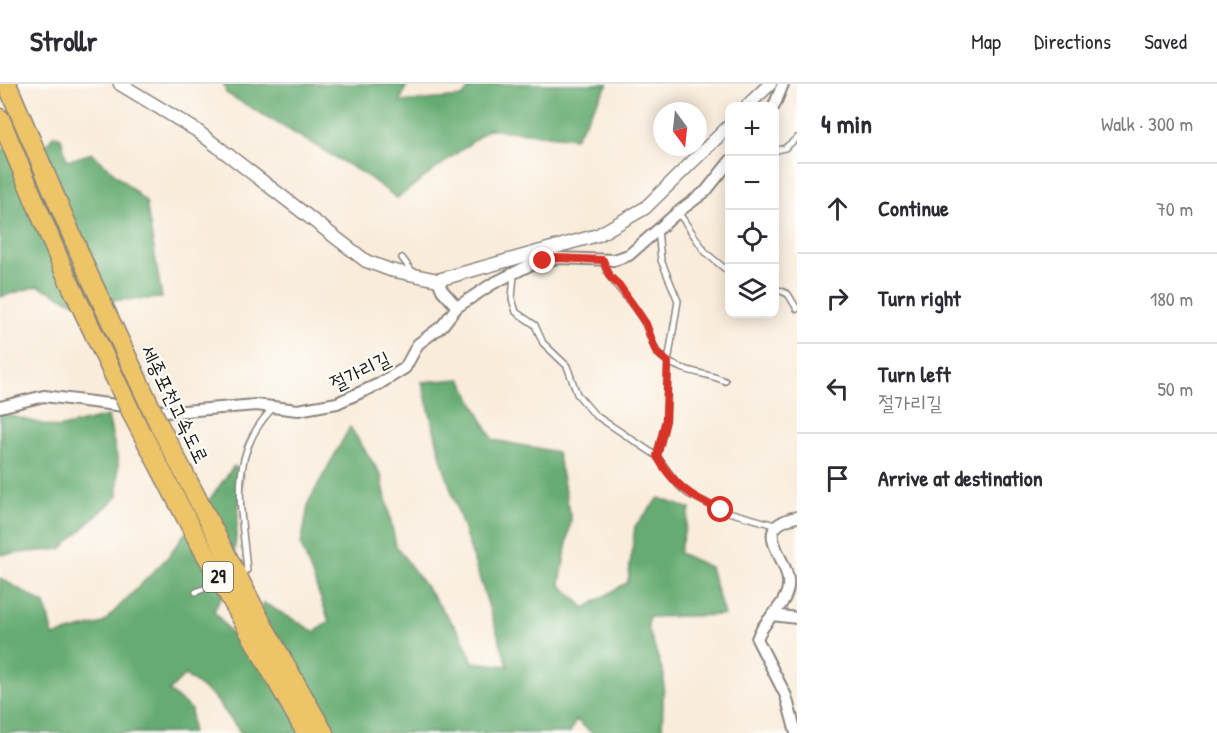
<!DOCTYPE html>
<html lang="en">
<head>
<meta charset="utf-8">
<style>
  :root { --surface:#fff; --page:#f7f7f7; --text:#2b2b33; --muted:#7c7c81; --line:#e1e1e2 }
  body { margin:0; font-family:"Patrick Hand","Poor Story",sans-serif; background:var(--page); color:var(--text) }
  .controls { position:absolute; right:18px; top:18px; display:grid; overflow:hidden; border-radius:12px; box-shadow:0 3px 15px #0003 }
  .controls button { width:54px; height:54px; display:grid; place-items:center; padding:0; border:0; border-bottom:2px solid var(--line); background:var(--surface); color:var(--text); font:30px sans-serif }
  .compass { position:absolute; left:653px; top:18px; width:54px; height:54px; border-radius:50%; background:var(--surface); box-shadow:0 3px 15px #0003; rotate:165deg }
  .stop { position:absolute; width:18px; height:18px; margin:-14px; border:4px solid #d93025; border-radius:50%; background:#fff }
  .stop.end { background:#d93025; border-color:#fff; box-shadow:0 2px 6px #0008 }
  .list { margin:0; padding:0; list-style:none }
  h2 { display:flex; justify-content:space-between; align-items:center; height:78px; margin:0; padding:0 24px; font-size:26px }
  h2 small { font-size:20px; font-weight:400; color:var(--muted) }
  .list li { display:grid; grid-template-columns:39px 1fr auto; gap:18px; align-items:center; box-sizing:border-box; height:90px; padding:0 24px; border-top:2px solid var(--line) }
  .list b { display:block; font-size:22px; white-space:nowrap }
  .list p { margin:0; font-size:20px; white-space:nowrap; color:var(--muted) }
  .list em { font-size:20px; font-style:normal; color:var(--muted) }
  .icon { flex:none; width:33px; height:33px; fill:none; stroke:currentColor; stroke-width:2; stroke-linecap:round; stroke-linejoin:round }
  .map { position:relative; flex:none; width:797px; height:649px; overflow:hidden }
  header { display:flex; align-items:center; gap:36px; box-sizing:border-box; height:84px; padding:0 30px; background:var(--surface); border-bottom:2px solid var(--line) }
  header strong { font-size:28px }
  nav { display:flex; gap:33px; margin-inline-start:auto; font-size:21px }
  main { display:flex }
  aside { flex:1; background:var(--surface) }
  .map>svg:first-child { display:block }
  .forest { fill:#66ac72; stroke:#416447; stroke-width:1.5 }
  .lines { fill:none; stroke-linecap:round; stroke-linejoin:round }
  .service-casing { stroke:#8a847c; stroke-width:8 }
  .minor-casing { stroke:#8a847c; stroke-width:14 }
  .tertiary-casing { stroke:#8a847c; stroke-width:15 }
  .motorway-casing { stroke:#8a847c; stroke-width:21 }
  .service { stroke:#fff; stroke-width:5 }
  .minor { stroke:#fff; stroke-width:10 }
  .tertiary { stroke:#fff; stroke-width:12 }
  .motorway { stroke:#eec469; stroke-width:18 }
  .motorway-bridge-casing { stroke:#8a847c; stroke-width:21; stroke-linecap:butt }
  .motorway-bridge { stroke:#eec469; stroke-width:18 }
  .route { stroke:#d93025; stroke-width:8 }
  .labels { text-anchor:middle; stroke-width:4.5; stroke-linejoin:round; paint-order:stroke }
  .shield { fill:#fdfcf7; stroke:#605f5e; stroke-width:1.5 }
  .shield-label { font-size:18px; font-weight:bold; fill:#1c1c1c }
  .street-label { font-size:20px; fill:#1c1c1c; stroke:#fdfcf7 }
</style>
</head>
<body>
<header>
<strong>Strollr</strong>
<nav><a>Map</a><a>Directions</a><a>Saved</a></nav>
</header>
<main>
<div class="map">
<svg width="797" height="649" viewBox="0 0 797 649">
  <rect width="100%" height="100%" fill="#fdfcf7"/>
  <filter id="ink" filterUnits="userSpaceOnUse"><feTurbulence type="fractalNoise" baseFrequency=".0167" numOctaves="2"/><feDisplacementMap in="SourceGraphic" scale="12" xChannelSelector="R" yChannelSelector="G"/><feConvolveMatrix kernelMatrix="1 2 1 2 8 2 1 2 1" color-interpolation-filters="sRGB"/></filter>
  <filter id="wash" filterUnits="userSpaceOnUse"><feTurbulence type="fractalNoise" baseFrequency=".008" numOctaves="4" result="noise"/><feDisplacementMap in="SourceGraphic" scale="24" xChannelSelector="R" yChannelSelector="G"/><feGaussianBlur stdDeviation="1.35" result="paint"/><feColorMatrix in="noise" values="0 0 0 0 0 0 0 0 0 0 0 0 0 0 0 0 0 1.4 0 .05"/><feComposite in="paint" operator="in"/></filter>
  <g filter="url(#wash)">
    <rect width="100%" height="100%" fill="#f9ecdb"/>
    <!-- forest -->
    <g class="forest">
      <polygon points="224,0 407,0 400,18 462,13 473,0 608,0 575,54 489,45 397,114 367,92 226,9"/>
      <polygon points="54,51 61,54 67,77 92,69 146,118 162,214 73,218 38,202 0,213 0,65 13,65 36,72"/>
      <polygon points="461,295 493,356 557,368 571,435 560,500 585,524 628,498 635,442 659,414 690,425 679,469 710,483 724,531 649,533 648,544 664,591 662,649 592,649 576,636 570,649 241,649 214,613 185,591 169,607 191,625 192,649 0,649 0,494 45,520 53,552 103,539 167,474 234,382 242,390 232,494 214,527 244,566 264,519 315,548 329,537 301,461 309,417 350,343 381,391 396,462 461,551 473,578 508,582 443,381 422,298"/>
      <polygon points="0,329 58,344 108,332 118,378 118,412 61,465 0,471"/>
    </g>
  </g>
  <g filter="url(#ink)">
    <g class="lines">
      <!-- service casing -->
      <g class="service-casing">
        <g id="service">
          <polyline points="774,67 785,64 797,54"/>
          <polyline points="678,128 706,169 730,189"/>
          <polyline points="402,174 411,186"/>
          <path d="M603 176C609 201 636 218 646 242 653 257 652 267 667 277 683 288 707 289 725 297"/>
          <polyline points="514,190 512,215 516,228 535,241 543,259 567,282 577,310 595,331 657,372 678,401 688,410 721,426 775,441"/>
          <polyline points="774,204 788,210 797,225"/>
          <polyline points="657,372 666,336 668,278 678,217 661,176 658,146"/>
          <path d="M244 487 247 486C242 426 226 372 273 324"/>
          <polyline points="196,508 206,504"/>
        </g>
      </g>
      <!-- minor casing -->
      <g class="minor-casing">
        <g id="minor">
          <polyline points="774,22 783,0"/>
          <polyline points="438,196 442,206 457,223"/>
          <polyline points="0,323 44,312 172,328 256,321 298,326 337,319 379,300 405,284 418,260 442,242 457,223 492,200 528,182 557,174 614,176 629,171 678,128 706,107 730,77"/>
          <polyline points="772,531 797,534"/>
          <path d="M796 649 786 612 757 555C763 536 782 526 787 508 797 477 743 445 797 433"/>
        </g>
      </g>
      <!-- tertiary casing -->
      <g class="tertiary-casing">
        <g id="tertiary">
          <polyline points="120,0 196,46 366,177 390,186 438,196 598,151 645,124 730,41"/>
          <polyline points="747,22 770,0"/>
        </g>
      </g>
      <!-- motorway casing -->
      <g class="motorway-casing">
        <g id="motorway">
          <polyline points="7,0 88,189"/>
          <polyline points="0,34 64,187"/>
          <polyline points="134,334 196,453 306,649"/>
          <polyline points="159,341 264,543 324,649"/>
        </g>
      </g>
      <!-- service -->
      <use href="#service" class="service"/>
      <!-- minor -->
      <use href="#minor" class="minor"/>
      <!-- tertiary -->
      <use href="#tertiary" class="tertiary"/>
      <!-- motorway -->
      <use href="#motorway" class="motorway"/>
      <!-- motorway-bridge casing -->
      <g class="motorway-bridge-casing">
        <g id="motorway-bridge">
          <polyline points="64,187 134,334"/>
          <polyline points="88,189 159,341"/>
        </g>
      </g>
      <!-- motorway-bridge -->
      <use href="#motorway-bridge" class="motorway-bridge"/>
    </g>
  </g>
  <g class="lines" filter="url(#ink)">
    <!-- route -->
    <path class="route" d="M543 177 557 174 603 176 610 193 619 201 646 240 656 268 668 278 666 336 657 372C672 400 693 414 721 426"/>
  </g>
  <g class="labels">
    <!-- shield labels -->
    <rect class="shield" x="203" y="478" width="30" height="30" rx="4.5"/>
    <g class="shield-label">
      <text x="218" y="499">29</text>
    </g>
    <!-- street labels -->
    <g class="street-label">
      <text transform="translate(360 287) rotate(-26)" y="7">절가리길</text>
      <text transform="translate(175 320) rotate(64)" y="7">세종포천고속도로</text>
    </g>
  </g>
</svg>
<div class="controls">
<button>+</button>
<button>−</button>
<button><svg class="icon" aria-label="locate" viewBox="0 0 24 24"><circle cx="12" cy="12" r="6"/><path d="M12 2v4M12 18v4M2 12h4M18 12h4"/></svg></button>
<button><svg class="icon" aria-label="layers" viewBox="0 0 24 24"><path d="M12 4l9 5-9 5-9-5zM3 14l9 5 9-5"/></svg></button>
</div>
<svg class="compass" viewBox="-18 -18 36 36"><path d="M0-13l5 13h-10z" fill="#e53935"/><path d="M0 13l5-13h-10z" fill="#7c7c81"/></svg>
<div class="stop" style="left:721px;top:426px"></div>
<div class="stop end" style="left:543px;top:177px"></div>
</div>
<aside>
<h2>4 min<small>Walk · 300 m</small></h2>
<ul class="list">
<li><svg class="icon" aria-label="ahead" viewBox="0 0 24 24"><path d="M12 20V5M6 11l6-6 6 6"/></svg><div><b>Continue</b></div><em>70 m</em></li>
<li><svg class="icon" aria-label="right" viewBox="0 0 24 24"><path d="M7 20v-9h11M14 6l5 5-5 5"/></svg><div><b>Turn right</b></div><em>180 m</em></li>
<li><svg class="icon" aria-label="left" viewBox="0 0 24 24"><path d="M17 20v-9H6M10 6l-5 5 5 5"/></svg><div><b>Turn left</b><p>절가리길</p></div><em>50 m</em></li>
<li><svg class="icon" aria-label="arrive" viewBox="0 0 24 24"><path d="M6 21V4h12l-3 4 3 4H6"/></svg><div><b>Arrive at destination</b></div></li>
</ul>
</aside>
</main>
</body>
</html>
